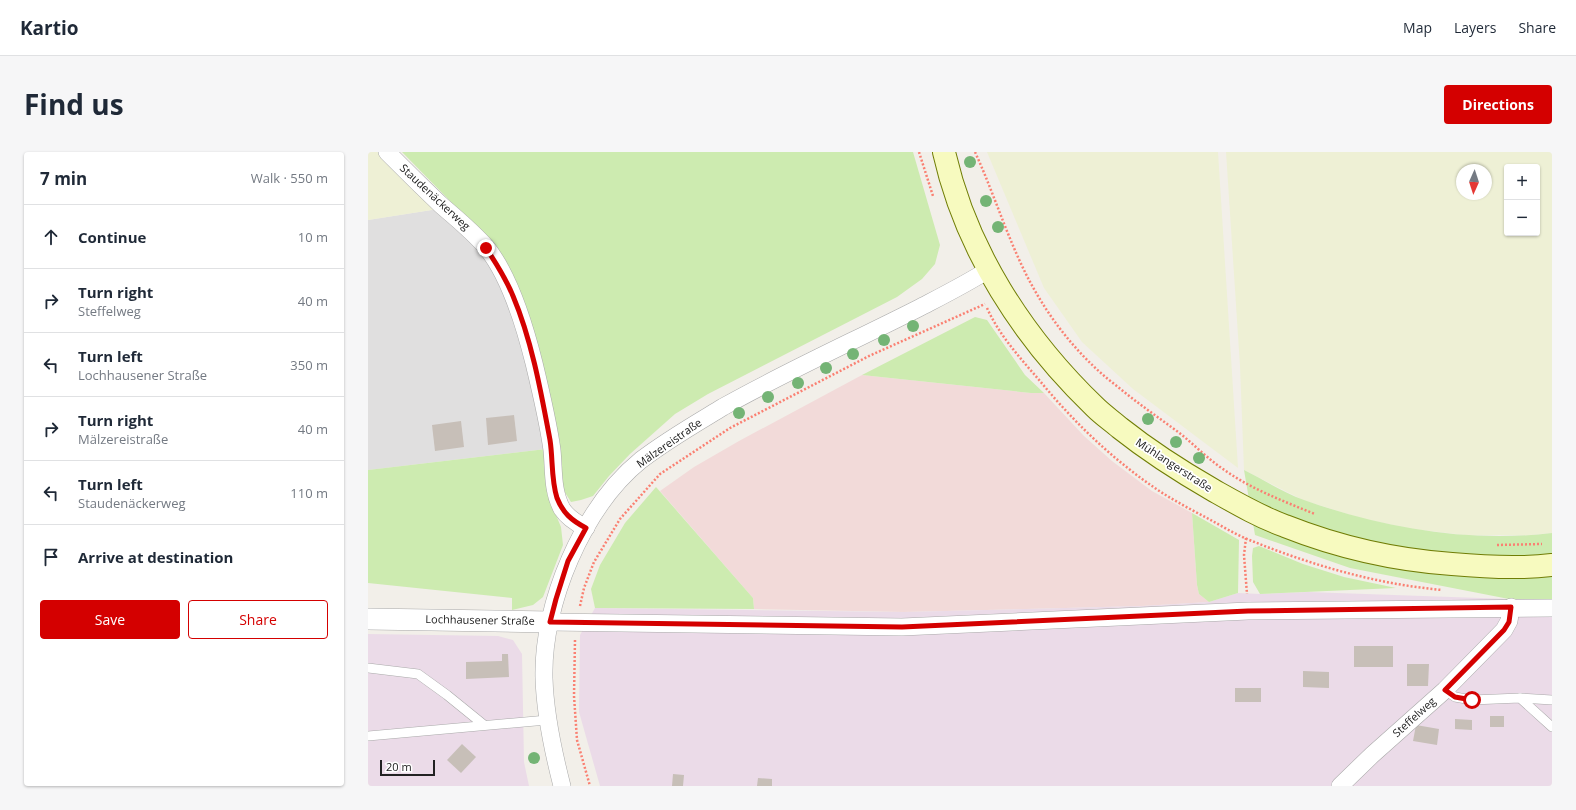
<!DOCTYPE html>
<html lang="en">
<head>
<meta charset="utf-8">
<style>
  :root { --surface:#fff; --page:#f6f6f7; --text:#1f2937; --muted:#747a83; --line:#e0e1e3; --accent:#d40000 }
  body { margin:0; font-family:"Open Sans",sans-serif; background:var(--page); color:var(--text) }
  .controls { position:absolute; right:12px; top:12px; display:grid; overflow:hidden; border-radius:4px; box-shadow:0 1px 3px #0004 }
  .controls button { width:36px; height:36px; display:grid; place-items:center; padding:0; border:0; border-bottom:1px solid var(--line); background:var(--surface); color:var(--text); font:20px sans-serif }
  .compass { position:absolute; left:1088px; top:12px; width:36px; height:36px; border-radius:50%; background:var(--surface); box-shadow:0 1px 3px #0004; rotate:183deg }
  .scale { position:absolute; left:12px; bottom:10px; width:55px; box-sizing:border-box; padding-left:4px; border:2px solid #222; border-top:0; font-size:11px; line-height:14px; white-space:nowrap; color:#222; -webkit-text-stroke:3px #fff; paint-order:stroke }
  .stop { position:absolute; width:12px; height:12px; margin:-9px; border:3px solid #d40000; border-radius:50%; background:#fff }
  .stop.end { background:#d40000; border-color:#fff; box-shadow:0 1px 4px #0008 }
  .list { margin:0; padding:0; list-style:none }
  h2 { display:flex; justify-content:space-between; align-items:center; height:52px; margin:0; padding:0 16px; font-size:17px }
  h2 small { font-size:13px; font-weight:400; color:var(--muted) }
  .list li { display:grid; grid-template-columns:26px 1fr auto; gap:12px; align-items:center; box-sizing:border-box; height:64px; padding:0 16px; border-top:1px solid var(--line) }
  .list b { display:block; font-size:15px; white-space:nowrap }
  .list p { margin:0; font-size:13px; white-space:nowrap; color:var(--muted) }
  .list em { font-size:13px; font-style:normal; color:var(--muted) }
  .actions { display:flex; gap:8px; padding:12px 16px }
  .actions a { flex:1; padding:9px 0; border:1px solid var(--accent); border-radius:4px; text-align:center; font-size:14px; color:var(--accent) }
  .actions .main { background:var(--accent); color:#fff }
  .icon { flex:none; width:22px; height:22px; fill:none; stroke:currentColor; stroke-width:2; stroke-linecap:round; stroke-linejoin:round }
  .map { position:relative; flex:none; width:1184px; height:634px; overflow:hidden; border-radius:4px }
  header { display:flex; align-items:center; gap:24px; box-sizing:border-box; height:56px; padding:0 20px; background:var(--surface); border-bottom:1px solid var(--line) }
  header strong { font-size:19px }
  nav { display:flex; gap:22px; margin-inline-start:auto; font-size:14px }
  .intro { display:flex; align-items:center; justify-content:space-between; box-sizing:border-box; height:96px; padding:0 24px }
  h1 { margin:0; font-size:28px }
  .button { padding:10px 18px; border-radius:4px; background:var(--accent); color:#fff; font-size:14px; font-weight:700 }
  main { display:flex; gap:24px; padding:0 24px }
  aside { flex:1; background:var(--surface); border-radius:4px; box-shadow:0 1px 3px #0004 }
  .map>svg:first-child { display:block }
  .residential { fill:#e0dfdf }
  .commercial { fill:#f2dad9 }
  .industrial { fill:#ebdbe8 }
  .farmland { fill:#eef0d5; fill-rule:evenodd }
  .grass { fill:#cdebb0 }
  .building { fill:#c7bfb8 }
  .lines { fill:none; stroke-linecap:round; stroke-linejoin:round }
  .service-casing { stroke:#a9a9a9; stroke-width:10 }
  .minor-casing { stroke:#a9a9a9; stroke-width:18 }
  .tertiary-casing { stroke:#a9a9a9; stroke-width:22 }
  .secondary-casing { stroke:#707d05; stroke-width:24 }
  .path { stroke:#fa8072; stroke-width:2.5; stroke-dasharray:2 2; stroke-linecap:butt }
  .service { stroke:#fff; stroke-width:9 }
  .minor { stroke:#fff; stroke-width:17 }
  .tertiary { stroke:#fff; stroke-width:21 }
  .secondary { stroke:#f7fabf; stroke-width:22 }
  .tree { fill:#74b475 }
  .route { stroke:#d40000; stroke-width:5 }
  .labels { text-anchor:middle; stroke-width:3.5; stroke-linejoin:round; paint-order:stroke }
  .street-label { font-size:11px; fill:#222; stroke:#fff }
</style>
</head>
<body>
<header>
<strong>Kartio</strong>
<nav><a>Map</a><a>Layers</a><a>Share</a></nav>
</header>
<div class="intro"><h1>Find us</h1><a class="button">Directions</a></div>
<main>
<aside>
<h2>7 min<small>Walk · 550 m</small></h2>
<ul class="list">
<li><svg class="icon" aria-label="ahead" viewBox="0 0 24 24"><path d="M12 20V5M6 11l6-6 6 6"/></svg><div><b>Continue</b></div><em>10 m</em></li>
<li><svg class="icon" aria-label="right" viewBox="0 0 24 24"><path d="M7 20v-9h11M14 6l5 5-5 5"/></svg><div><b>Turn right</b><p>Steffelweg</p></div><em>40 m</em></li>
<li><svg class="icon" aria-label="left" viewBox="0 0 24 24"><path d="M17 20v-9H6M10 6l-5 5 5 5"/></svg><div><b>Turn left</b><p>Lochhausener Straße</p></div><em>350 m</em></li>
<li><svg class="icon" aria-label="right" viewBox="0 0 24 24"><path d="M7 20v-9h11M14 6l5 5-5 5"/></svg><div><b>Turn right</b><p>Mälzereistraße</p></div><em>40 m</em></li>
<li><svg class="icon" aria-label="left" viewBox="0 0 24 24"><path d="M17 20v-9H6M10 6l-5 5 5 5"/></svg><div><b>Turn left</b><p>Staudenäckerweg</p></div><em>110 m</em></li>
<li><svg class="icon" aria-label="arrive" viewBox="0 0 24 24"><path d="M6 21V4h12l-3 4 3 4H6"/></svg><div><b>Arrive at destination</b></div></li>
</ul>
<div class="actions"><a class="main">Save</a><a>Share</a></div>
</aside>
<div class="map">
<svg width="1184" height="634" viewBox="0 0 1184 634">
  <rect width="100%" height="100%" fill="#f2efe9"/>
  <!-- residential -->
  <polygon class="residential" points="84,50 126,94 149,139 178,297 0,318 0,68 70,57"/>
  <!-- commercial -->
  <polygon class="commercial" points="494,223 663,241 676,241 716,284 744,309 784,339 824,361 829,433 831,442 841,450 774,454 536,460 386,457 385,446 292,339 326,315 371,289"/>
  <!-- industrial -->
  <g class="industrial">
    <polygon points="940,440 1141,447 1184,447 1184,634 232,634 211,560 212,483 227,456 536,460 774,454 841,450 870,441 892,442"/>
    <polygon points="0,482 130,484 145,488 154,502 156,610 161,634 0,634"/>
  </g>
  <!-- farmland -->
  <g class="farmland">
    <polygon points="0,0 15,0 70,57 0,68"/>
    <polygon points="619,0 850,0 870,316 765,237 714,190 676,136"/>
    <path d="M858 0H1184V381L1163 383H1097L1044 377 992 366 935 348 876 318 872 214ZM1139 15H1169V81H1139ZM1094 18H1118V42H1094Z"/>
  </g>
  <!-- grass -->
  <g class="grass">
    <polygon points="34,0 545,0 572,93 567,112 554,127 529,145 340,242 307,262 262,302 241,324 225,344 213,348 203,350 196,339 126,94"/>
    <polygon points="607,165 619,168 657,223 676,241 663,241 494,223"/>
    <polygon points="178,297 185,356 193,375 195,393 175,445 165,453 144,458 144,446 0,431 0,318"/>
    <path d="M876 318C896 328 916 341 936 348 1015 376 1101 391 1184 381V447H1141L982 416 887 383Z"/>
    <polygon points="288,335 385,446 386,457 227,456 223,437 232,413 257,371"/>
    <polygon points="824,361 871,388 870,441 841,450 831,442 829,433"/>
    <polygon points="891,394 935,412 976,425 1028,436 892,442 885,430 884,404 885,396"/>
  </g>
  <!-- building -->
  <g class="building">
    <polygon points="146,263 149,289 120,293 118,266"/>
    <polygon points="93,269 96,295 67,299 64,273"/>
    <rect x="986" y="494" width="39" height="21"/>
    <polygon points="134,502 140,502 141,525 98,527 98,510 134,509"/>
    <polygon points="1039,512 1061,512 1060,534 1039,534"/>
    <polygon points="935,519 961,520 961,536 935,535"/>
    <rect x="867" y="536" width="26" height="14"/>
    <rect x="1122" y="564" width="14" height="11"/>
    <polygon points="1087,567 1104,568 1104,578 1087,577"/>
    <polygon points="1048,573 1071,577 1069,593 1045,589"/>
    <polygon points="94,592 108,605 93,621 79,608"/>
    <polygon points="305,622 316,623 315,634 304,634"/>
    <polygon points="390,626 404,627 404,634 389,634"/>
  </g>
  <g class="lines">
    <!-- service casing -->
    <g class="service-casing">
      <g id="service">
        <polyline points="0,516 50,522 79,543 116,573"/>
        <polyline points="1077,538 1087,545 1104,548 1152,546 1184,575"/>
        <polyline points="1152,546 1184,548"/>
        <polyline points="0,584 179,568"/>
      </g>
    </g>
    <!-- minor casing -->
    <g class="minor-casing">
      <g id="minor">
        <path d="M19 0C37 18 55 36 73 53 89 67 104 79 118 95 142 124 157 175 166 211 173 240 180 269 184 298 186 318 184 339 194 357 200 366 208 371 218 376"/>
        <polyline points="182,470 534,475 880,459 1184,456"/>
        <path d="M194 634C185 599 177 563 176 526 174 452 215 355 273 308 299 288 327 272 355 255 419 219 486 189 551 156 574 144 598 132 620 118"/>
        <polyline points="972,634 1004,603 1077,538 1136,478 1141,469 1143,455"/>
      </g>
    </g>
    <!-- tertiary casing -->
    <g class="tertiary-casing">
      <polyline id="tertiary" points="0,467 182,470"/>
    </g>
    <!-- secondary casing -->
    <g class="secondary-casing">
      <path id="secondary" d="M576 0C598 98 655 186 727 255 735 263 744 269 752 276 781 299 812 319 845 338 868 351 892 365 917 374 970 395 1026 408 1084 412 1117 415 1151 417 1184 413"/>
    </g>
    <!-- path -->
    <g class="path">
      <polyline points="551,0 565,44"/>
      <path d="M607 0C629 48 643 99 670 144 690 178 718 211 750 235 768 250 787 263 806 277 823 289 837 305 855 317 883 337 915 349 947 362"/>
      <path d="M619 156C631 183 653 207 672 229 704 268 742 305 784 334 801 346 820 356 839 366 852 373 865 381 879 387 940 412 1007 432 1074 438"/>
      <polyline points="878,386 876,403 879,442"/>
      <polyline points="1129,393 1174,392"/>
      <polyline points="212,454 216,436 226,410 252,367 292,322 362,276 501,204 617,152"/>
      <polyline points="207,488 206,544 209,588 222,634"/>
    </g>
    <!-- service -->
    <use href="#service" class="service"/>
    <!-- minor -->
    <use href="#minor" class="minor"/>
    <!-- tertiary -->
    <use href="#tertiary" class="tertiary"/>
    <!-- secondary -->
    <use href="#secondary" class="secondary"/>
  </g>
  <!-- trees -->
  <g class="tree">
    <circle cx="602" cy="10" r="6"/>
    <circle cx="618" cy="49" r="6"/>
    <circle cx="630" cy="75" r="6"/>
    <circle cx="545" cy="174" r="6"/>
    <circle cx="516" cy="188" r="6"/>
    <circle cx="485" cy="202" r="6"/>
    <circle cx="458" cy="216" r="6"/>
    <circle cx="430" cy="231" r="6"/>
    <circle cx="400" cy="245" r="6"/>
    <circle cx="371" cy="261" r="6"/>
    <circle cx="780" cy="267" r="6"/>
    <circle cx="808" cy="290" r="6"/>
    <circle cx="831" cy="306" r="6"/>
    <circle cx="166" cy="606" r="6"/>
  </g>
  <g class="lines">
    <!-- route -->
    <path class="route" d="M118 96C128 111 138 127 145 144 164 189 173 240 182 288 185 307 183 327 189 346 195 361 203 368 218 376L200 409 188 447 182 470 534 475 880 459 1143 455 1141 470 1136 478 1077 538 1087 545 1104 548"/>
  </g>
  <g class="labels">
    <!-- street labels -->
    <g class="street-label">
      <text transform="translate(67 45) rotate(43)" y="4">Staudenäckerweg</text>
      <text transform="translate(301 291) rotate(-35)" y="4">Mälzereistraße</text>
      <text transform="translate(806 313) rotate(33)" y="4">Mühlangerstraße</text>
      <text transform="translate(112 468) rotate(1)" y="4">Lochhausener Straße</text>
      <text transform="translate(1046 565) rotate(-42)" y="4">Steffelweg</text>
    </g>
  </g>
</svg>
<div class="controls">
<button>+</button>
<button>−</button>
</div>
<svg class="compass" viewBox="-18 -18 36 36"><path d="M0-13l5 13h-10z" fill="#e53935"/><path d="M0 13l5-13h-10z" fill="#747a83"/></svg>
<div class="scale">20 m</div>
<div class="stop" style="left:1104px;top:548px"></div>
<div class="stop end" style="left:118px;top:96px"></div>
</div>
</main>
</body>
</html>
